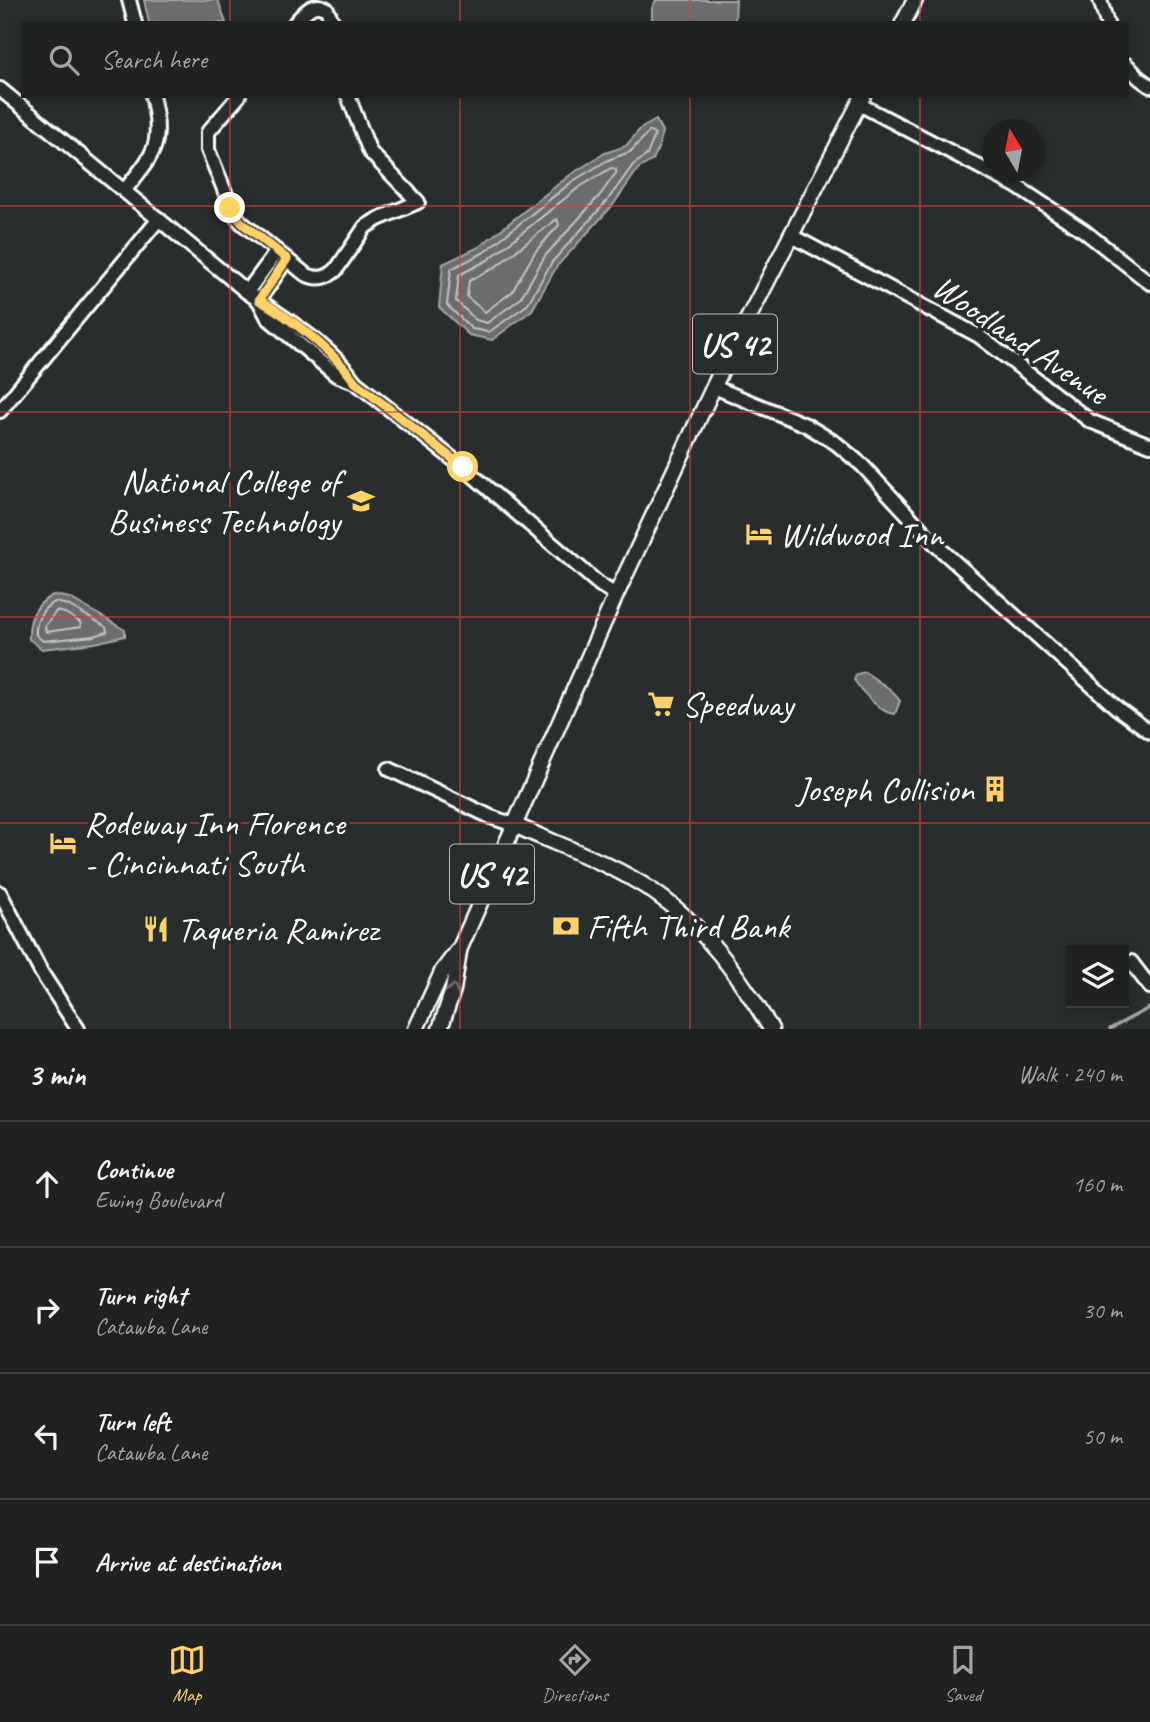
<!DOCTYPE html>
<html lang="en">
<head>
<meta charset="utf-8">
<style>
  :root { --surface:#202222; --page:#282a2a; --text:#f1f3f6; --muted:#a2a4a5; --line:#3d3f40; --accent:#ffd166 }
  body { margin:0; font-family:Caveat,sans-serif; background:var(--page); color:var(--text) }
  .controls { position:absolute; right:21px; bottom:21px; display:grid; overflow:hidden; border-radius:0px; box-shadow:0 4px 10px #0003 }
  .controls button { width:63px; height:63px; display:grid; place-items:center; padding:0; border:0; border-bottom:2px solid var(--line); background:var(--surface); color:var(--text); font:35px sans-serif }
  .compass { position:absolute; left:982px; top:119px; width:63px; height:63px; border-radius:50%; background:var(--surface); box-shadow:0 4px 10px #0003; rotate:350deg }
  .stop { position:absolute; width:21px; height:21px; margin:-16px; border:5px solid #ffd166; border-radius:50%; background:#fff }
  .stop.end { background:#ffd166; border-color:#fff; box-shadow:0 2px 7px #0008 }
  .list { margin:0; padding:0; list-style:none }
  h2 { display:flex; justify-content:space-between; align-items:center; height:91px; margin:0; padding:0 28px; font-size:30px }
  h2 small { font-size:23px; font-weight:400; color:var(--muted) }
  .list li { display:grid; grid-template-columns:46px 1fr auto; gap:21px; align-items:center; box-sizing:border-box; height:126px; padding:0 28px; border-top:2px solid var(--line) }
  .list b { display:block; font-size:26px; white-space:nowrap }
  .list p { margin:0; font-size:23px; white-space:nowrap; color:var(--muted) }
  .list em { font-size:23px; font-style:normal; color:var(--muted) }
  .icon { flex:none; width:38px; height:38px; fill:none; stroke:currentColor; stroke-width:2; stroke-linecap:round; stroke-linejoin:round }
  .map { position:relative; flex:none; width:1150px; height:1029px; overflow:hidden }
  .search { position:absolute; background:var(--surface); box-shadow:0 4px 10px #0003; left:21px; right:21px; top:21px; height:77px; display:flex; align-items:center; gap:18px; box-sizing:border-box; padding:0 24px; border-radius:0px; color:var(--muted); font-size:26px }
  .sheet { height:595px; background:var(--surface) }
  nav { display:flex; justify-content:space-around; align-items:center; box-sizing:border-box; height:98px; border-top:2px solid var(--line); background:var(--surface); font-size:19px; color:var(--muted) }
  nav a { display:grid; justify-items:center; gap:4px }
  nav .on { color:var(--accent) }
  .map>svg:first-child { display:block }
  .water { fill:#6a6c6d; stroke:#a6a7a7; stroke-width:2 }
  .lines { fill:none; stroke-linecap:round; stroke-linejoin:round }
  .shore { stroke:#c3c4c5; stroke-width:2 }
  .stream { stroke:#a6a7a7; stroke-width:3.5 }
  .minor-casing { stroke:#fff; stroke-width:18 }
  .major-casing { stroke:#fff; stroke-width:19 }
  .minor { stroke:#2a2d2e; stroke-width:12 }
  .major { stroke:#2a2d2e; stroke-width:14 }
  .oneway { stroke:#6a6c6d }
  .route { stroke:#ffd166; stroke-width:9 }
  .grid { fill:none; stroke:#da3e3e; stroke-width:2; stroke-opacity:0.55 }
  .labels { text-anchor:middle; stroke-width:7; stroke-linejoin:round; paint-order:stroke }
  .shield { fill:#2a2d2e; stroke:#bfc0c0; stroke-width:2 }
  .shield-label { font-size:33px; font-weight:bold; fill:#fff }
  .street-label { font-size:35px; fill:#fff; stroke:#2a2d2e }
  .poi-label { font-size:35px; fill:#fff; stroke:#2a2d2e; text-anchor:start }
</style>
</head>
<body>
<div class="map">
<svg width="1150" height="1029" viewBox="0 0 1150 1029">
  <rect width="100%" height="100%" fill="#2a2d2e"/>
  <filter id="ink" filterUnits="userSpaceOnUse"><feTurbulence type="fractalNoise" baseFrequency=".0143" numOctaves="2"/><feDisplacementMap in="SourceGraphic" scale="14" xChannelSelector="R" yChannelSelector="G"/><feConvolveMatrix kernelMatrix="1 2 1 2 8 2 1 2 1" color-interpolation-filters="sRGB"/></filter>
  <g filter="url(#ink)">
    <!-- water -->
    <g class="water">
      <polygon points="144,0 218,0 226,23 149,23"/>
      <polygon points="656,0 736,0 735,20 731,23 652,23 652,8"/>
      <polygon points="656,120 662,131 659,146 653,160 638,169 613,205 557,266 532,310 492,340 469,335 439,307 443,264 479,247 570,175 605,153 626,146 640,129"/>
      <path d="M53 595 70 598 125 630V636L95 643 42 649 29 639C28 619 35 604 53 595Z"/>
      <path d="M865 672 891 690 900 701 895 714C881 714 862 692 854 680L857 674Z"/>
    </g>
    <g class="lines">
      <!-- shore -->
      <g class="shore">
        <polygon points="650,131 655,135 647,155 633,165 607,201 552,262 527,305 489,332 472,329 447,305 451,269 483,253 573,181 608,160 630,152"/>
        <polygon points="611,168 616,169 616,173 600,195 545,256 520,299 487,323 476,320 456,301 459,275 488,260 578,188"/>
        <polygon points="557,219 559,225 535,252 512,292 485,312 467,297 469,281 494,268"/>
        <path d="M55 602 68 605 106 627 107 632 94 636 43 641 36 635C35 622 42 607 55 602Z"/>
        <polygon points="56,611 65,613 80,622 81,627 46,632 45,626"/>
      </g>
      <!-- stream -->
      <polyline class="stream" points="1110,1029 1149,1008"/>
      <!-- minor casing -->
      <g class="minor-casing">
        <g id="minor">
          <polyline points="129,0 135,23"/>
          <polyline points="1100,0 1107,23"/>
          <path d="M295 23C304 13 313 0 327 9L333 23"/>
          <polyline points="1127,65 1139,78 1150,86"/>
          <path d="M0 89 247 292C284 319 329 343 355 382L463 467 600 585 616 595"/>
          <path d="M239 96 208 132V150L234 214 242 223 305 274C317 280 326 279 336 270L365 227 378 219 418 202 370 152 348 96"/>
          <polyline points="859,104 1016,186 1084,231 1150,283"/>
          <path d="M124 191C154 154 164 145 152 96"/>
          <polyline points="790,235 979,336 1090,421 1150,445"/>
          <polyline points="247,292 277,251"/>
          <polyline points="259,300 287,259"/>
          <polyline points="259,301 268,318 336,375 355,382"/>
          <polyline points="714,387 806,425 837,444 862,465 937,546 1117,708 1150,732"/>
          <polyline points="0,411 159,219"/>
          <polyline points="389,769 491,817 514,825"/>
          <polyline points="0,893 41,972 78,1029"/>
          <polyline points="1131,962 1150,987"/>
        </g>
      </g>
      <!-- major casing -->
      <g class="major-casing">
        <g id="major">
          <polyline points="903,23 915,0"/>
          <path d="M514 825C560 846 612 863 654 892 705 927 739 976 771 1029"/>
          <polyline points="416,1029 443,970 460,948 616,595 723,367 863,96"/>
          <polyline points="440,1029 453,990 459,952"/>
        </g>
      </g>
      <!-- minor -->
      <use href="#minor" class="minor"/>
      <!-- major -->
      <use href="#major" class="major"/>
    </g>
    <!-- one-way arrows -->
    <defs><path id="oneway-chevron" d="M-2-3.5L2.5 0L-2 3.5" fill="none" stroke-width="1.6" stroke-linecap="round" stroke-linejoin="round" transform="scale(1.75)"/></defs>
    <use class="oneway" href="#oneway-chevron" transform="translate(453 989) rotate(-76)"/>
  </g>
  <g class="lines" filter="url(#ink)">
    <!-- route -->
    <path class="route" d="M230 208 242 223 287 259 259 300C290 317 335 353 355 382L463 467"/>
  </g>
  <!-- grid -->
  <path class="grid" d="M230 0V23M460 0V23M690 0V23M920 0V23M230 96V1029M460 96V1029M690 96V1029M920 96V1029M0 206H1150M0 412H1150M0 617H1150M0 823H1150"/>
  <!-- icons -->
  <defs>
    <g id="university-bare" transform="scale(2.1)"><path d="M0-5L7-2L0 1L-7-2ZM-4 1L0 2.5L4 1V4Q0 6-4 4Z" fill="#ffd166" stroke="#2a2d2e" stroke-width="2.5" paint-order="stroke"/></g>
    <g id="hotel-bare" transform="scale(2.1)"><path d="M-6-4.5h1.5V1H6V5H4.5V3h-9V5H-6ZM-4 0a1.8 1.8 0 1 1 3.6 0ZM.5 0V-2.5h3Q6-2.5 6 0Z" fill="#ffd166" stroke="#2a2d2e" stroke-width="2.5" paint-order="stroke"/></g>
    <g id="supermarket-bare" transform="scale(2.1)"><path d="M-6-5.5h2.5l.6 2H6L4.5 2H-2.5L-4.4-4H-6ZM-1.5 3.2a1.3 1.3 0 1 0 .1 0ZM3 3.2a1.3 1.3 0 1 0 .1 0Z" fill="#ffd166" stroke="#2a2d2e" stroke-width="2.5" paint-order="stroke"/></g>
    <g id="building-bare" transform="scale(2.1)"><path d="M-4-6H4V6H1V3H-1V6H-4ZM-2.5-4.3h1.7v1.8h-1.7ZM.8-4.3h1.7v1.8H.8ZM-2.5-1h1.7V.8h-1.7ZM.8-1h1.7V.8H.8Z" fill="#ffd166" stroke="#2a2d2e" stroke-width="2.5" paint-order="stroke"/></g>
    <g id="bank-bare" transform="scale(2.1)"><path d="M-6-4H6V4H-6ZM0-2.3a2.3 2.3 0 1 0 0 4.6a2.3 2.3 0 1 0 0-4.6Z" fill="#ffd166" stroke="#2a2d2e" stroke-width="2.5" paint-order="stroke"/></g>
    <g id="restaurant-bare" transform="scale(2.1)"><path d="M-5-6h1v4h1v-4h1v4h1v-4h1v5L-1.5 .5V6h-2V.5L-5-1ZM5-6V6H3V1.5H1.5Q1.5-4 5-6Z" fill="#ffd166" stroke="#2a2d2e" stroke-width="2.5" paint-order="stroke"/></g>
  </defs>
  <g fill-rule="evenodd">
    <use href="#university-bare" x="361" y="501"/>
    <use href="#hotel-bare" x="759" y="534"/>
    <use href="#supermarket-bare" x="661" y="704"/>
    <use href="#building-bare" x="995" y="789"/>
    <use href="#hotel-bare" x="63" y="843"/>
    <use href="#bank-bare" x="566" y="926"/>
    <use href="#restaurant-bare" x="156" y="929"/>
  </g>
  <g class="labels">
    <!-- shield labels -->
    <g class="shield">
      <rect x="693" y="314.5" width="84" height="59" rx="5"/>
      <rect x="450" y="844.5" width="84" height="59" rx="5"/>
    </g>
    <g class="shield-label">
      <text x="735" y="356">US 42</text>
      <text x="492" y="886">US 42</text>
    </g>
    <!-- street labels -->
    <g class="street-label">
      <text transform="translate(1021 339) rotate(34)" y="12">Woodland Avenue</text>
    </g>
    <!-- poi labels -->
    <g class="poi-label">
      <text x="340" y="493" text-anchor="end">National College of<tspan x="340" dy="40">Business Technology</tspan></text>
      <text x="780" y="546">Wildwood Inn</text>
      <text x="682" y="716">Speedway</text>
      <text x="974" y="801" text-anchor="end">Joseph Collision</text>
      <text x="84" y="835">Rodeway Inn Florence<tspan x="84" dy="40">- Cincinnati South</tspan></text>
      <text x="587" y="938">Fifth Third Bank</text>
      <text x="177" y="941">Taqueria Ramirez</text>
    </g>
  </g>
</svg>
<div class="controls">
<button><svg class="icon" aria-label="layers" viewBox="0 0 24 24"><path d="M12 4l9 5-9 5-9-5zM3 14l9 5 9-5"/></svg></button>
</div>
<svg class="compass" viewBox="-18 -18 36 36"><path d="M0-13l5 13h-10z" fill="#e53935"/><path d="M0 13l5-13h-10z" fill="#a2a4a5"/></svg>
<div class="stop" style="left:463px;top:467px"></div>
<div class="stop end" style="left:230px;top:208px"></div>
<div class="search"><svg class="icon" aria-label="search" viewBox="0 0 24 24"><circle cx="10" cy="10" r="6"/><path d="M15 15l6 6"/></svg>Search here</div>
</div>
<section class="sheet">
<h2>3 min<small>Walk · 240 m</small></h2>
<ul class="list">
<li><svg class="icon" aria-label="ahead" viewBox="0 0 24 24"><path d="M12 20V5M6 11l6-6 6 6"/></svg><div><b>Continue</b><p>Ewing Boulevard</p></div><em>160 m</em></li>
<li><svg class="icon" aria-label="right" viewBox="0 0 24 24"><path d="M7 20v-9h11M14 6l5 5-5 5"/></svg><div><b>Turn right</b><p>Catawba Lane</p></div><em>30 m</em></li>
<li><svg class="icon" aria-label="left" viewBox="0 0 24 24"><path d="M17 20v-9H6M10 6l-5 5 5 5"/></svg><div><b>Turn left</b><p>Catawba Lane</p></div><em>50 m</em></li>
<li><svg class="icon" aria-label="arrive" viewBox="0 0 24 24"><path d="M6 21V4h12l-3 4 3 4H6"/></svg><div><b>Arrive at destination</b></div></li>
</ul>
</section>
<nav>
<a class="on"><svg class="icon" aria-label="map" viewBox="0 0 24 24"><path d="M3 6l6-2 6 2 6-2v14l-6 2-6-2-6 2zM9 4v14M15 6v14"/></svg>Map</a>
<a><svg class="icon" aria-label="directions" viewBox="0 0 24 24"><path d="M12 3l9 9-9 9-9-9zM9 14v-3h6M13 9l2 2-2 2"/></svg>Directions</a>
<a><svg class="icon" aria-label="saved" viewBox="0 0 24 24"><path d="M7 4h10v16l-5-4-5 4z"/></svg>Saved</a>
</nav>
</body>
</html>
